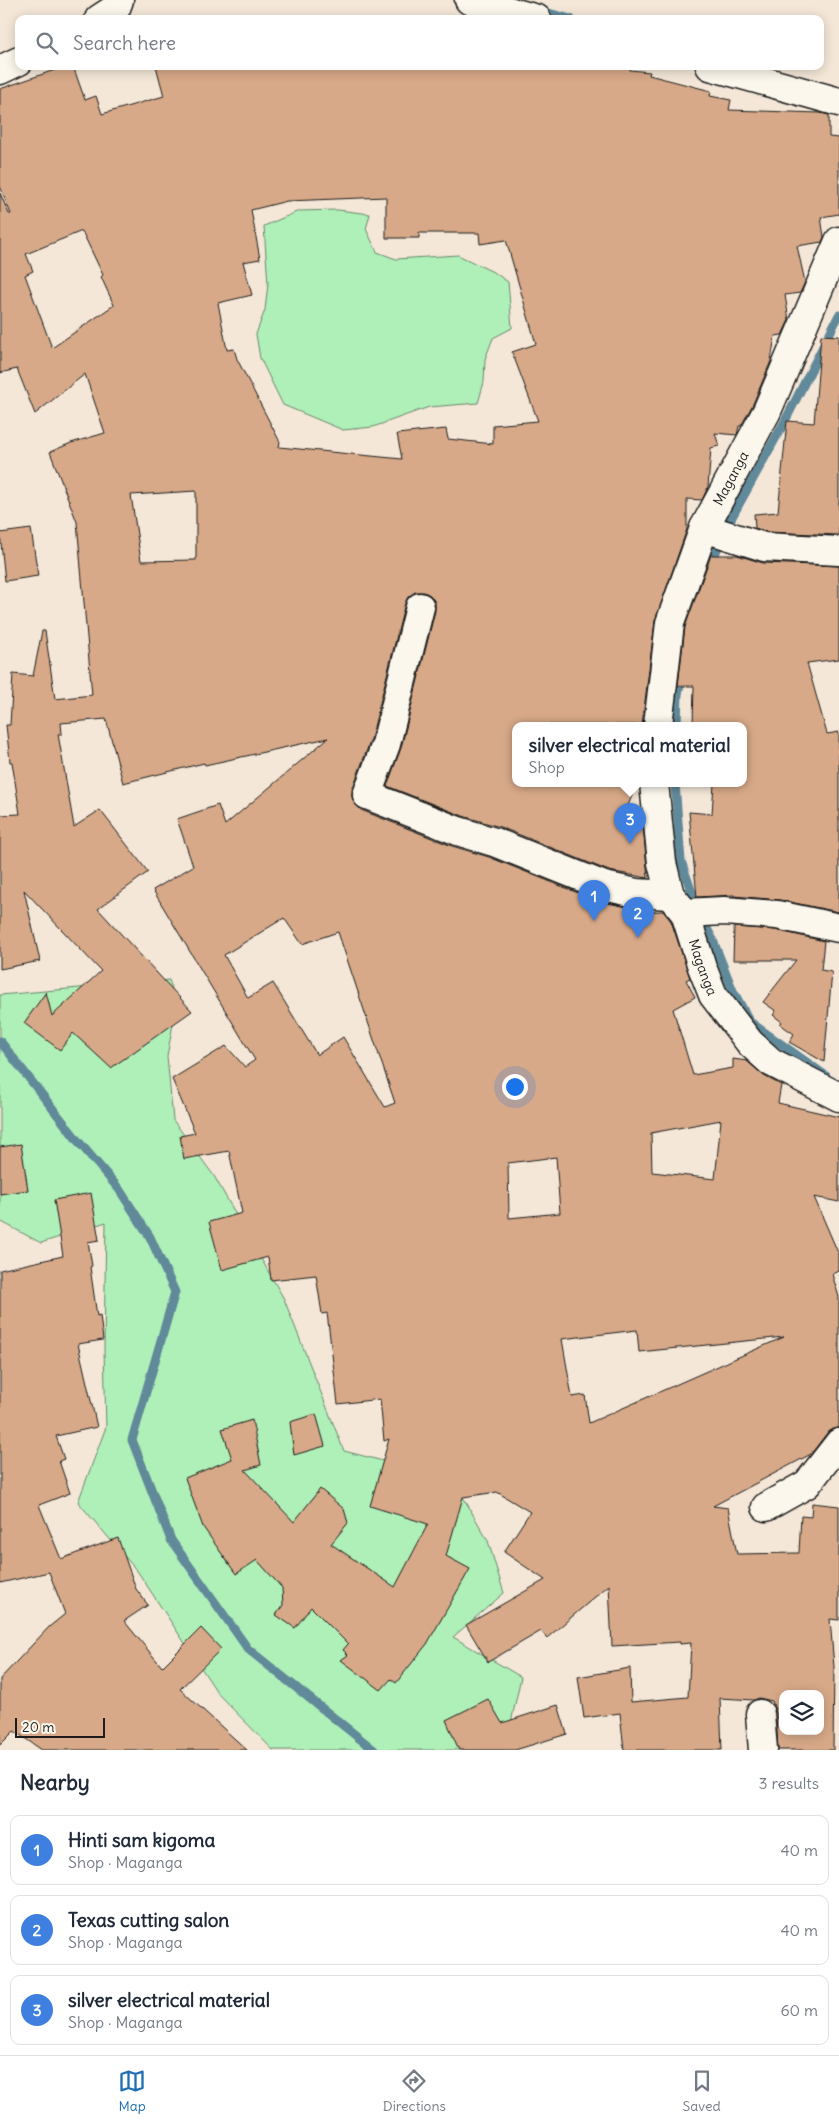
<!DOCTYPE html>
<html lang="en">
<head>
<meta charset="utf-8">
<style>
  :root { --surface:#fff; --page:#f2f2f3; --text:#1f2937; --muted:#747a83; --line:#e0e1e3; --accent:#1f6fb2 }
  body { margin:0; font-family:Delius,sans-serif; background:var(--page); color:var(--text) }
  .controls { position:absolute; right:15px; bottom:15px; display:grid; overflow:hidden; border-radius:10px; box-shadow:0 2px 12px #0003 }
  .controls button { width:45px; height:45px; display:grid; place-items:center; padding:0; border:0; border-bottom:1px solid var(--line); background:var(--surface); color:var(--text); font:25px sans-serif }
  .scale { position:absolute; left:15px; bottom:12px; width:90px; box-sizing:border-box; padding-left:5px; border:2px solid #1c1c1c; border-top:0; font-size:14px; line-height:18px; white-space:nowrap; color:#1c1c1c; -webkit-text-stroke:4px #fbf7ec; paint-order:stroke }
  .you { position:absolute; left:514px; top:1086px; width:18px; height:18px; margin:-12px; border:4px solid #fff; border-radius:50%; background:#1a73e8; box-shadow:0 0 0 8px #1a73e833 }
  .badge { display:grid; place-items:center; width:32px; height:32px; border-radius:50%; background:var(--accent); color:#fff; font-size:16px; font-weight:700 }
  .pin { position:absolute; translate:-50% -41px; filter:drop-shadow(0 1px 2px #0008) }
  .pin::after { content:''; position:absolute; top:26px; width:18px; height:15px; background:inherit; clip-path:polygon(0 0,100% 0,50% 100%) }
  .popup { position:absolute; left:512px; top:722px; width:235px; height:65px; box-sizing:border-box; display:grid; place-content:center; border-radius:10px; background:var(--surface); filter:drop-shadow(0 1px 4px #0005); font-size:16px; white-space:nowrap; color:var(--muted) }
  .popup b { font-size:19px; color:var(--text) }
  .popup::after { content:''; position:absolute; left:50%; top:100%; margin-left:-10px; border:10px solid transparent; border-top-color:var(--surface) }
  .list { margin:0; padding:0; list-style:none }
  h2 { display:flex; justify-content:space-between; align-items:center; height:65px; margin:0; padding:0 20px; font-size:21px }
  h2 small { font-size:16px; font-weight:400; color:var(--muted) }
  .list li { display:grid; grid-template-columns:32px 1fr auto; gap:15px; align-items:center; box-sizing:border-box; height:70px; margin:0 10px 10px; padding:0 10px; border:1px solid var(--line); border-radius:10px }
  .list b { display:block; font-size:19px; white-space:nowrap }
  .list p { margin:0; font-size:16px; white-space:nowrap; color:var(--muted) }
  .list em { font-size:16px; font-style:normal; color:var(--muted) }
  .icon { flex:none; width:28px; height:28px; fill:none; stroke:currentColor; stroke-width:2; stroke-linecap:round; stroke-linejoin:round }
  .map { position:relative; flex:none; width:839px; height:1750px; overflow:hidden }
  .search { position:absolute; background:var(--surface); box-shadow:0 2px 12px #0003; left:15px; right:15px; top:15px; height:55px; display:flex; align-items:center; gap:12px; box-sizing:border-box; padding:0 18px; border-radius:10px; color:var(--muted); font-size:19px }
  .sheet { height:305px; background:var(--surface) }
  nav { display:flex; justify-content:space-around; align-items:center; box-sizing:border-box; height:70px; border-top:1px solid var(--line); background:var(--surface); font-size:14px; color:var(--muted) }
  nav a { display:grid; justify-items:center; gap:2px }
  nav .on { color:var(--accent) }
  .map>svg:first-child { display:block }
  .green { fill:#aff0b8; stroke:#66866a }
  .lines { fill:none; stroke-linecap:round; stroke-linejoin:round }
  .stream { stroke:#60899a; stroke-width:9 }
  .building { fill:#d7a988; stroke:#1c1c1c; fill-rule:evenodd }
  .minor-casing { stroke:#1c1c1c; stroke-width:31 }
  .minor { stroke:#fbf7ec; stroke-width:28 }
  .labels { text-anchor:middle; stroke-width:4.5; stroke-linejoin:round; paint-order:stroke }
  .street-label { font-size:14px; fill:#1c1c1c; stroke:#fbf7ec }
</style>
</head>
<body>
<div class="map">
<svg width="839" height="1750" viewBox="0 0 839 1750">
  <rect width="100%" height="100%" fill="#f4e7d8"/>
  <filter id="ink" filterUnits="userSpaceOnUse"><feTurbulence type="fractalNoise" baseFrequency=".02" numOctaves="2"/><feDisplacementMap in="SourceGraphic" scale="10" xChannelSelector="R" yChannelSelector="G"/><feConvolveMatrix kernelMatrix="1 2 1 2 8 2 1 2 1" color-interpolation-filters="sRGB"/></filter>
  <g filter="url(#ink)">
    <!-- green -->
    <g class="green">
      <polygon points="338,210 370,214 366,229 377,252 396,259 458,255 495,273 508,282 512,328 493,338 485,359 484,382 478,403 429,407 373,427 343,430 283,405 260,358 256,334 265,310 268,284 264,226 299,211"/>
      <polygon points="169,980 177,1003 167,1056 173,1120 214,1176 284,1299 344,1451 453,1479 488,1541 504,1593 453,1637 521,1677 505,1750 273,1750 219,1695 138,1572 78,1502 106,1427 104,1350 106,1222 41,1243 0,1221 0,995"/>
    </g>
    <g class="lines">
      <!-- stream -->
      <g class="stream">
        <polyline points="537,10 571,19"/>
        <polyline points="710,566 728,524 784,423 839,315"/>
        <polyline points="677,725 678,694 682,675"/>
        <polyline points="675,783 681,861 699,913 712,938 733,991 750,1022 826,1076"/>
        <polyline points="0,1041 78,1141 119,1189 150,1237 175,1292 132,1440 171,1540 248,1649 374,1750"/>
      </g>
    </g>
    <!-- building -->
    <g class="building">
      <path d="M66 66H73L85 100 96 96 102 114 164 96 156 66H630V70L650 72 649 75 711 91 710 96 731 100 729 110 820 113 829 115V137L839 138V214L821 217 824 237 822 242 797 246 805 282 800 293 785 295 789 320 782 335 775 336 771 361 753 404 741 426H739L737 435 715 433 719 446 711 448 708 487 702 500 687 499V529L655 621 642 725H516V783H627L625 790 633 793 626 811 642 816 648 878 609 871 500 827 463 816 387 786 401 748 435 611V602L430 595 424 592H415L408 597 405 603 371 739 352 790V797L355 804 361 810 452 846 489 857 598 901 637 909 636 912 663 911 671 921 690 978 686 980 695 997 673 1009 693 1075 733 1068V1059L747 1061 764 1076 781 1085 778 1103 839 1117V1202L814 1197 839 1255V1271L832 1274 839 1297V1428L833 1429 827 1433 811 1454 713 1506 728 1508 737 1554 799 1553 801 1516 811 1517 812 1503 839 1506V1620L830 1619 834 1667 833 1750H778L776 1713 772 1701 759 1698 754 1700 720 1698 722 1750H624L620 1713 584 1718 578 1677 630 1668 631 1702 688 1697 691 1643 680 1644V1642L612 1646 609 1585 547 1638 541 1631 488 1662 466 1625 545 1580 504 1552 530 1512 497 1492 463 1497 446 1556 470 1569 427 1644 396 1683 391 1679 381 1690 341 1660 348 1655 343 1650 348 1644 311 1607 295 1628 276 1615 283 1605 282 1588 257 1560 236 1574 203 1527 185 1478 232 1459 222 1429 252 1420 261 1465 245 1470 294 1522 320 1489 344 1509 348 1523 331 1544 395 1587 428 1524 370 1506 389 1439 384 1441 380 1399 338 1404 327 1313 322 1314 316 1275 271 1280 268 1257 222 1270 209 1222 242 1213 229 1151 184 1159 180 1136 195 1133 172 1079 226 1046 245 1067 255 1060 153 890 193 866 177 819 218 805 225 825 328 738 205 765 204 763 123 783 106 719 61 723 62 734H58L74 827 100 810 148 872 98 909 192 1011 111 1068 73 1033 60 1050 24 1023 46 992 52 1016 101 971 24 890 40 961 0 969V815L20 814 12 762H10L6 725H10L13 674 33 676 42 631H45L55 699 92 695 77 522 50 452 71 443 105 433 85 374 35 414 17 369 0 373V193L9 214H11L0 186V89ZM386 197V238H419V233H479L480 244 506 240 536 344 512 352 538 421 493 425V444L448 439 446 429 397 434 402 459 279 447 280 442 237 359 234 349 227 350 218 303 252 295 243 262 260 259 251 210 287 201ZM82 231 103 275 101 277 114 305 52 348 25 275 33 271 26 254ZM196 491V560L141 561 131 495ZM284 918 302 944 338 932 395 1103 385 1107 343 1037 317 1055 273 983 248 998 224 955ZM721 1120 715 1179 652 1172 651 1133ZM556 1157 560 1213 509 1218 508 1163ZM637 1330 639 1352 784 1337 589 1423 585 1395 572 1397 562 1339ZM783 1694H820V1731H783Z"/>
      <polygon points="821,335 839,336 839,535 767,532 755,528 754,514 778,512 787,421 814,423"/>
      <polygon points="31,529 38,576 5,581 0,533"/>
      <polygon points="711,555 737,555 763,563 839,566 839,659 807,663 827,734 839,732 839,912 780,900 734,896 734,895 697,897 689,812 712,814 714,783 744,783 744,725 693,725 694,686 678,686 685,627"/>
      <polygon points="734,927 775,930 824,941 821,970 832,972 824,1062 789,1042 794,1034 780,1024 782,1022 773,1015 776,1011 763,1002 796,960 733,960"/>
      <polygon points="21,1144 28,1190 0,1194 0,1147"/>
      <polygon points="91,1193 99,1240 88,1242 92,1266 90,1267 97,1316 100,1315 103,1340 78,1344 97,1427 56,1436 64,1459 59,1461 70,1493 39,1505 61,1559 118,1538 136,1589 148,1605 124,1621 162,1667 201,1628 221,1649 180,1689 247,1750 42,1750 14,1731 0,1745 0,1679 49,1627 65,1614 49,1572 0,1583 0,1270 63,1256 54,1200"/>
      <polygon points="316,1414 325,1446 294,1455 290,1422"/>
      <polygon points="488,1699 502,1723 558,1705 567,1734 515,1750 459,1750 446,1720"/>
    </g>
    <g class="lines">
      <!-- minor casing -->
      <g class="minor-casing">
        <g id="minor">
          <polyline points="469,0 537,19"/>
          <polyline points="99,19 116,8 119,0"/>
          <polyline points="710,66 839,102"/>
          <polyline points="0,70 19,61"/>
          <polyline points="704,528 764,547 839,551"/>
          <polyline points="420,607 386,744 367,795 458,831 494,842 604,886 636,893 670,895"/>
          <path id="s1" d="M658 725 670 623 704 528 767 411 839 241"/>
          <path id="s2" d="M654 783 662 863 670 895 685 913 702 967 713 995 750 1043 771 1062 839 1097"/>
          <polyline points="685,913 724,911 777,915 839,928"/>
          <polyline points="766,1507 807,1484 839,1443"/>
          <polyline points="760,1714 763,1750"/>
        </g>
      </g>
      <!-- minor -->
      <use href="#minor" class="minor"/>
    </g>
  </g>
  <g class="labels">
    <!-- street labels -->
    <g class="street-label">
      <text dy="5" stroke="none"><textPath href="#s1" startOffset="260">Maganga</textPath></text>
      <text dy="5" stroke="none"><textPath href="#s2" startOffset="194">Maganga</textPath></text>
    </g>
  </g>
</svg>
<div class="controls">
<button><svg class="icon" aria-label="layers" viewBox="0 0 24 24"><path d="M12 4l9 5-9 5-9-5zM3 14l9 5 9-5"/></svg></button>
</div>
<div class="scale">20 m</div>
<div class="you"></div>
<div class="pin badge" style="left:594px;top:921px;background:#3f7fe0">1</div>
<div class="pin badge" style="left:638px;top:938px;background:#3f7fe0">2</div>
<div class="pin badge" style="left:630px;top:844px;background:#3f7fe0">3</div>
<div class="popup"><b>silver electrical material</b>Shop</div>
<div class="search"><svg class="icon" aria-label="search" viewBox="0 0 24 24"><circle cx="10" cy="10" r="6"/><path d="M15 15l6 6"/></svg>Search here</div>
</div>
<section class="sheet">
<h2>Nearby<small>3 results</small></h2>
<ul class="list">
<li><span class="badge" style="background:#3f7fe0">1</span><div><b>Hinti sam kigoma</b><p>Shop · Maganga</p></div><em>40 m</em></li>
<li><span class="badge" style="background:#3f7fe0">2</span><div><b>Texas cutting salon</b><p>Shop · Maganga</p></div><em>40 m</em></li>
<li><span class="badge" style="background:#3f7fe0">3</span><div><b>silver electrical material</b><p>Shop · Maganga</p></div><em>60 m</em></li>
</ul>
</section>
<nav>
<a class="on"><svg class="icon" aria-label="map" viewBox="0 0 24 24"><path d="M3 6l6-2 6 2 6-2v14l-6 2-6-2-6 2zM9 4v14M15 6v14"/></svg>Map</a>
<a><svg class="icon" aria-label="directions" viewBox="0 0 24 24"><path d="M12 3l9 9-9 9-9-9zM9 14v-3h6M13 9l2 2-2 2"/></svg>Directions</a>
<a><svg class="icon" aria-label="saved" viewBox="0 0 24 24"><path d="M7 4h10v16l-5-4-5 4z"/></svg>Saved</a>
</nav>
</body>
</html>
